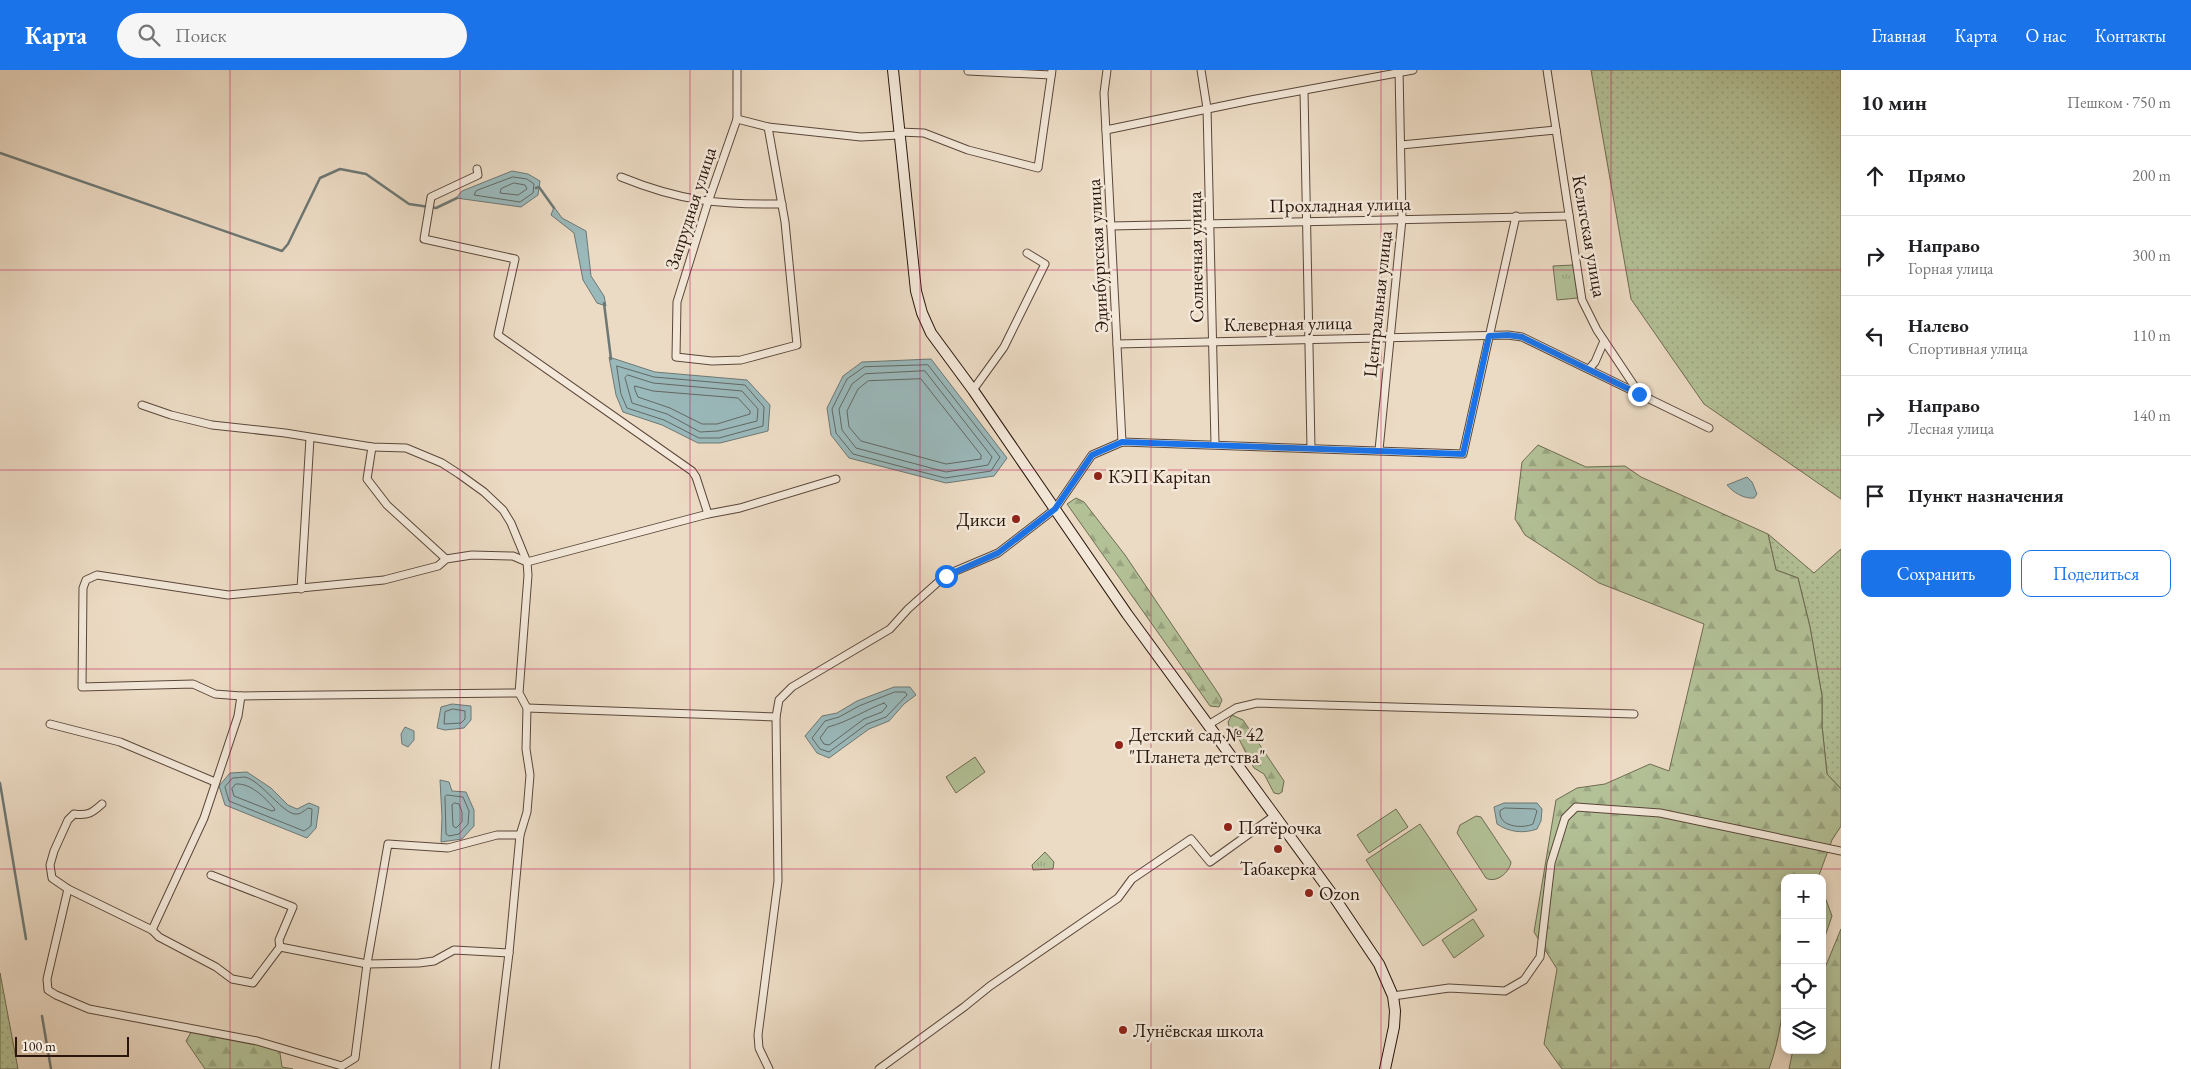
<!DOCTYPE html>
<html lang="ru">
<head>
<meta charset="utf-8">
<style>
  :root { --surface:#fff; --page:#f6f6f6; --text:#202124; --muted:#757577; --line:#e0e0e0; --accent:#1a73e8 }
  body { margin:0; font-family:"EB Garamond",serif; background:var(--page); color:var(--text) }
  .controls { position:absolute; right:15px; bottom:15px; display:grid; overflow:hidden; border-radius:10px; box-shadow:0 2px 8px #0003 }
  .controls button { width:45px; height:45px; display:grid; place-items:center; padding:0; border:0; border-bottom:1px solid var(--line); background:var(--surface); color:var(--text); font:25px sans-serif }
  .scale { position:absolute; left:15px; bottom:12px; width:114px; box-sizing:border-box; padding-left:5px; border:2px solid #2a160c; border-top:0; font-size:14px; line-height:18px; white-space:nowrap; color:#2a160c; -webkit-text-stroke:4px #f3e8d9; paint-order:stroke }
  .stop { position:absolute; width:15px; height:15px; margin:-11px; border:4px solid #1a73e8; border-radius:50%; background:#fff }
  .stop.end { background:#1a73e8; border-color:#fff; box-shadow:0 1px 5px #0008 }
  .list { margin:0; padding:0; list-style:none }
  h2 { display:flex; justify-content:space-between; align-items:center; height:65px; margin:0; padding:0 20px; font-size:21px }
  h2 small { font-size:16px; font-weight:400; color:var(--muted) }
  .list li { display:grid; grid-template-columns:32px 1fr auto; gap:15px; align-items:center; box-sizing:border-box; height:80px; padding:0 20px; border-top:1px solid var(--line) }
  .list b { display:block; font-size:19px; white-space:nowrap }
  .list p { margin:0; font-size:16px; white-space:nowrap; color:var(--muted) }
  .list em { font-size:16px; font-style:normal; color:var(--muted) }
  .actions { display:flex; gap:10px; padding:15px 20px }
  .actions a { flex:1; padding:11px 0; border:1px solid var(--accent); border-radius:10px; text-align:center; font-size:18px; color:var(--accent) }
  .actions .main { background:var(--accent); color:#fff }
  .icon { flex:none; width:28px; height:28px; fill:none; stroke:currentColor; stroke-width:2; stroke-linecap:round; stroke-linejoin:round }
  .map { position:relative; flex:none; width:1841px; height:999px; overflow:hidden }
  header { display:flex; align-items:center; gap:30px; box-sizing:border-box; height:70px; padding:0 25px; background:var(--accent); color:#fff }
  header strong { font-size:24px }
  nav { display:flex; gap:28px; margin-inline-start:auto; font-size:18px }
  .search { width:350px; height:45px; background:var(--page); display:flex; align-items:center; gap:12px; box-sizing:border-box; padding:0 18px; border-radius:28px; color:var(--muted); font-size:19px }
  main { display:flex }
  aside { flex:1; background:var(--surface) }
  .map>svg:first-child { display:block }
  .grass { fill:url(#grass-dots); stroke:#6e6c52 }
  .forest { fill:url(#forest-firs); stroke:#6e6c52 }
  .park { fill:url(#park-tufts); stroke:#6e6c52 }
  .pitch { fill:#b3c197; stroke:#6e6c52 }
  .water { fill:#9ab9bb; stroke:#6d7875 }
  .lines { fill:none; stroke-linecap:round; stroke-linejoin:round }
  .shore { stroke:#626864; stroke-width:1 }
  .stream { stroke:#6d7875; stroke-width:2.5 }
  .street-casing { stroke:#5a473a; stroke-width:9 }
  .secondary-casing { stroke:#2a160c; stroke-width:12 }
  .street { stroke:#f3e8d9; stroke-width:7 }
  .secondary { stroke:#f3e8d9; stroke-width:10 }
  .route { stroke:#1a73e8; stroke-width:6 }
  .grid { fill:none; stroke:#c2185b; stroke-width:1; stroke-opacity:0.55 }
  .poi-dot { fill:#8f2418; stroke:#f3e8d9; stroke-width:2 }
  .labels { text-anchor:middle; stroke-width:5; stroke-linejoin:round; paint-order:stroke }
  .street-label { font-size:19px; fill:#2a160c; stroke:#f3e8d9 }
  .poi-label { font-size:19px; fill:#2a160c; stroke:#f3e8d9; text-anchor:start }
</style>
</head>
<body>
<header>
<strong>Карта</strong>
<div class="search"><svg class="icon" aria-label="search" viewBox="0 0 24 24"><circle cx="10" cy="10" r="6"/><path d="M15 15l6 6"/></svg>Поиск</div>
<nav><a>Главная</a><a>Карта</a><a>О нас</a><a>Контакты</a></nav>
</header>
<main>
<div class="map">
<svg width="1841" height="999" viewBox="0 0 1841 999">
  <defs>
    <pattern id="grass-dots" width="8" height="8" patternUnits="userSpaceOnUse" patternTransform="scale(1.25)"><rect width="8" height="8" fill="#b3c197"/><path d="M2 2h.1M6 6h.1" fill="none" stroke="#9aa581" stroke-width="1.8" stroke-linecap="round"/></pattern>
    <pattern id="forest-firs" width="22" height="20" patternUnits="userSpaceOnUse" patternTransform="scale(1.25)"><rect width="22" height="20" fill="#b3c197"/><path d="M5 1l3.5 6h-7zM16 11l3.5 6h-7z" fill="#9aa581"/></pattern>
    <pattern id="park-tufts" width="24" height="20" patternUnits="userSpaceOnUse" patternTransform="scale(1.25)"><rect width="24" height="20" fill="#b3c197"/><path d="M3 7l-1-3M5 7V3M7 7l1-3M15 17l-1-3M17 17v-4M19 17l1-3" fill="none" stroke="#9aa581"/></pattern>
  </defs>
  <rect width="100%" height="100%" fill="#ecdbc4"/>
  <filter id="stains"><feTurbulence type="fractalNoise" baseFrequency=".004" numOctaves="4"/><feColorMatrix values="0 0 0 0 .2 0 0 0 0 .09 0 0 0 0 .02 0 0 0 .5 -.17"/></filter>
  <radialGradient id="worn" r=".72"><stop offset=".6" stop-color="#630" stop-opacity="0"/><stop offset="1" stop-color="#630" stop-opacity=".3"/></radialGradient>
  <!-- grass -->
  <g class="grass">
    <polygon points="1591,0 1841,0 1841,429 1704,334 1631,229"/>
    <polygon points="1768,464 1814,503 1841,479 1841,719 1827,704 1822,656 1822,626 1810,557 1798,508 1776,500"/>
    <polygon points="0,903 18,999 0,999"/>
  </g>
  <!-- forest -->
  <g class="forest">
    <path d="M1538 375 1586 397 1625 396 1641 407 1768 464 1776 500 1798 508 1810 557 1822 626V656L1827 704 1841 719V756L1832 770 1818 808H1785C1785 872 1791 938 1769 999H1562L1544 974 1557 899 1534 862 1556 730 1577 718 1605 714 1650 694 1669 701 1704 554 1599 513 1525 465 1515 449 1522 392Z"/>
    <polygon points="1076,428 1084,432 1125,485 1218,623 1222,630 1219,637 1210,636 1067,434"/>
    <polygon points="1232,645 1243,650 1284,711 1282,722 1279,724 1274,723 1264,704 1254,698 1250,691 1238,667 1230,660 1228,652"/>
    <polygon points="1822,819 1832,846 1822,875"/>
    <polygon points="1841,859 1841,999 1789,999 1793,980 1822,980 1822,905"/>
    <polygon points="193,959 279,976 282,997 293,999 205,999 186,971"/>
  </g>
  <!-- park -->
  <g class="park">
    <polygon points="1573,195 1578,228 1557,230 1553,196"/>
    <polygon points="1045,782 1054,792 1053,799 1033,800 1032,795"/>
  </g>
  <!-- pitch -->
  <g class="pitch">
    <polygon points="975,687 985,702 956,723 946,707"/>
    <polygon points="1396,739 1408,757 1369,783 1357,765"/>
    <path d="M1476 746 1481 747 1511 792C1510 802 1496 814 1486 808L1457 763 1460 755Z"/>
    <polygon points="1420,754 1477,840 1423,876 1366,790"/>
    <polygon points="1473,849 1484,866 1454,888 1442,870"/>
  </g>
  <!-- water -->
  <g class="water">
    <polygon points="512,101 528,104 540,111 538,125 521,137 456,128 462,121"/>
    <polygon points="554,137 562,148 586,161 591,206 604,226 606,236 597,233 583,210 574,163 551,145"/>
    <polygon points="609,287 655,302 747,310 770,335 768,361 720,373 698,373 662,355 623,342 616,325"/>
    <polygon points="931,289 1007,388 994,406 946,413 849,388 831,365 827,338 843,306 862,292"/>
    <path d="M1747 407 1752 412 1757 424 1754 428C1744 429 1734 423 1727 415Z"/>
    <polygon points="894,617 910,617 916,625 904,634 889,651 869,659 829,688 817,683 805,666 822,646 837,643 857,631"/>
    <polygon points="452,634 471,636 471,650 464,658 445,660 437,658 441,637"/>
    <polygon points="405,657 414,661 414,670 408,677 402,674 401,664"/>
    <polygon points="247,702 271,718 288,735 297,739 309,733 319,737 316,758 307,768 225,735 219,716 230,703"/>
    <polygon points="440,710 449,712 452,721 466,722 474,740 474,756 462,769 441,772 442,747"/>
    <path d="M1504 733H1537L1542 739 1541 751 1537 759C1523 764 1509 762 1497 754L1494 737Z"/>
  </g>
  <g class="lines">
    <!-- shore -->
    <g class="shore">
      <polygon points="513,107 527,109 534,114 533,123 520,132 474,125 476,121"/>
      <polygon points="514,113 525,115 527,119 518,125 500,123 501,119"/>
      <polygon points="928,295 1000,387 991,401 945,408 853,384 836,363 832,339 847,309 864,297"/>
      <polygon points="617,296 654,307 745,315 764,337 763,356 719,368 699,368 664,350 627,338 621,324"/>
      <polygon points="925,301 992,387 988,395 946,402 856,378 842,360 839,339 852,314 865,304"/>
      <polygon points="628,305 653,313 742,321 758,339 757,351 718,361 700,362 667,344 632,333 625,308"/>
      <polygon points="921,309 981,385 981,389 946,394 861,371 849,357 847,341 858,319 868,311"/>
      <polygon points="635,316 653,321 738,328 750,341 750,344 717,354 702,354 670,338 638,327 635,320"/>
      <polygon points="895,622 905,622 907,625 886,647 867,654 829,682 820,679 812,668 825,651 839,647 859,636"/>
      <path d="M884 633 887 636 882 642 864 649 829 675 824 674 820 668 828 657C848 652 865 640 884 633Z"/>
      <polygon points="453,639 465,641 465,649 461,653 444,654 445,642"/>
      <path d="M233 708C237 708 242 707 245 707 262 711 284 746 297 744 301 744 305 740 308 738L312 739 311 756 304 761 229 731 225 717Z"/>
      <path d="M236 714C251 713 264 727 274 738L275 740 272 741 234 726 232 719Z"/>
      <polygon points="447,725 463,727 469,741 468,754 459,764 449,766 446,764 445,727"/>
      <polygon points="455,733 459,734 462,742 462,752 456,758 453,756 452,735"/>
      <path d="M1505 738 1535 739 1537 741 1533 754C1522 759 1498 757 1500 741Z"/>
    </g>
    <!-- stream -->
    <g class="stream">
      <polyline points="0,83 282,181 288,174 320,108 340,99 366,104 409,134 436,138 457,128"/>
      <polyline points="536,118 539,117 554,138"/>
      <polyline points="604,233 611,289"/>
      <polyline points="0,713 26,869"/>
      <polyline points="42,946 51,999"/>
    </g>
    <!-- street casing -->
    <g class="street-casing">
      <g id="street">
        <polyline points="737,0 737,49 708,132 677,232 676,287 712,291 741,290 797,275 785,152 768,57"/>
        <polyline points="1107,0 1104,23 1122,372"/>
        <polyline points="1201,0 1207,38 1215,374"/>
        <polyline points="1547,0 1582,230 1597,260 1639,323"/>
        <polyline points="968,1 1051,5"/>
        <polyline points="1304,21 1311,378"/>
        <polyline points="737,49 768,57 861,67 899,65"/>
        <polyline points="1106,60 1251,30 1413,0"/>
        <polyline points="899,62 924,63 968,80 1038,98 1052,0"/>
        <polyline points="1401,75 1556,60"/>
        <polyline points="477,99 478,105 431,127 424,169 515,189 498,265 692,401 696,407 708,444 740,438 836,409"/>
        <path d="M621 107C680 131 719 135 782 134"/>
        <polyline points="1111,156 1569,146"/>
        <polyline points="1117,274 1508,265 1522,267 1709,358"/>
        <polyline points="1589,299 1595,292 1604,271"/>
        <polyline points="973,320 1004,277 1045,194 1027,183"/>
        <polyline points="142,335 171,345 212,355 285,363 372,377 406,378 442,393 459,404 484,422 503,440 511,453 527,492 708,444"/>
        <polyline points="372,377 367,409 387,435 446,489"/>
        <polyline points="1379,380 1402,149 1399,0"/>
        <polyline points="301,519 310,368"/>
        <polyline points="527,638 776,647"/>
        <polyline points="50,654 120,672 215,712"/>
        <polyline points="1208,655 1236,638 1257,633 1634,644"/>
        <path d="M102 734C92 743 88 746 74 744L68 750 54 781 50 795 52 808 68 819 152 860 159 867 216 897 232 909 253 913 280 877 367 894 419 893 434 891 454 880 509 883"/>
        <polyline points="211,805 293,837 279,870 280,877"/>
        <polyline points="68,819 47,909 48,920 56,925 89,939 257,971 342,996 355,988 367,894 388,774 448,778 497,765 520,765"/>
        <polyline points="152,860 204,748 238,646 241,626"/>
        <polyline points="1393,926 1449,918 1505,921 1524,910 1540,887 1551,793 1565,748 1576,737 1660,743 1841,781"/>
        <polyline points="495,999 509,883 520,765 527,742 530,705 526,679 527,638 519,623 528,505 527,492 513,486 472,485 446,489 438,496 384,510 228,525 97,505 86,510 83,518 82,617 193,614 215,624 241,626 519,623"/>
        <polyline points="769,999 759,978 758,965 778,811 776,647 779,630 792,617 890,559 908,539 946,505 998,483 1055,439 1092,385 1122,372 1463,384 1516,146"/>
        <polyline points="879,999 964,937 990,916 1118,828 1132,809 1191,769 1210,792 1274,746"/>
      </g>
    </g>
    <!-- secondary casing -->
    <g class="secondary-casing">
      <polyline id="secondary" points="893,0 916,221 922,243 931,263 973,320 1127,544 1332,824 1379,894 1393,926 1395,941 1394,957 1385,999"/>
    </g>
    <!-- street -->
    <use href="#street" class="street"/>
    <!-- secondary -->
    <use href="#secondary" class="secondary"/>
  </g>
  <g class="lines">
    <!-- route -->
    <polyline class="route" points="946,506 998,483 1055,439 1092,385 1122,372 1463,384 1489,266 1508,265 1522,267 1639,324"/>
  </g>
  <!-- grid -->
  <path class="grid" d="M230 0V999M460 0V999M690 0V999M920 0V999M1151 0V999M1381 0V999M1611 0V999M0 200H1841M0 400H1841M0 599H1841M0 799H1841"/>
  <!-- markers -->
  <g class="poi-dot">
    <circle cx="1098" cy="406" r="5"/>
    <circle cx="1016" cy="449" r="5"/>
    <circle cx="1119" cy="675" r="5"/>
    <circle cx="1228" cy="757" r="5"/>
    <circle cx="1278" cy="779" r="5"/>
    <circle cx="1309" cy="823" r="5"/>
    <circle cx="1123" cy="960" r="5"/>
  </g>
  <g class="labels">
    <!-- street labels -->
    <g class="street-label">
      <text transform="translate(1340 134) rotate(-1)" y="7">Прохладная улица</text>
      <text transform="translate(690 138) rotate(-72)" y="7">Запрудная улица</text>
      <text transform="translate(1590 166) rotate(80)" y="7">Кельтская улица</text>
      <text transform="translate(1097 186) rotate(-93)" y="7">Эдинбургская улица</text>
      <text transform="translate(1195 187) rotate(-91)" y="7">Солнечная улица</text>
      <text transform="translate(1377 234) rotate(-84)" y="7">Центральная улица</text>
      <text transform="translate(1288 253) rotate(-1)" y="7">Клеверная улица</text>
    </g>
    <!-- poi labels -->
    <g class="poi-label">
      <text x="1108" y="413">КЭП Kapitan</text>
      <text x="1006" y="456" text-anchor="end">Дикси</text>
      <text x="1129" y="671">Детский сад № 42<tspan x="1129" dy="22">"Планета детства"</tspan></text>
      <text x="1238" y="764">Пятёрочка</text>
      <text x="1278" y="805" text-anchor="middle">Табакерка</text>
      <text x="1319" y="830">Ozon</text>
      <text x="1133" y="967">Лунёвская школа</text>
    </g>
  </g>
  <rect width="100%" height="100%" filter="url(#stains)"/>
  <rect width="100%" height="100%" fill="url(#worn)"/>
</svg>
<div class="controls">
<button>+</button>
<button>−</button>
<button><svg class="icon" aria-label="locate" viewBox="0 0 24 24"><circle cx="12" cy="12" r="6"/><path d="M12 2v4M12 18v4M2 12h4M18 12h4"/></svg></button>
<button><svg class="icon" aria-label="layers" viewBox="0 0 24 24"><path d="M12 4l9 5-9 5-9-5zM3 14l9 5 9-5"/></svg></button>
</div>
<div class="scale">100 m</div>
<div class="stop" style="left:946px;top:506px"></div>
<div class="stop end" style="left:1639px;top:324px"></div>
</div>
<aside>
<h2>10 мин<small>Пешком · 750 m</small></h2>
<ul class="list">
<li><svg class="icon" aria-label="ahead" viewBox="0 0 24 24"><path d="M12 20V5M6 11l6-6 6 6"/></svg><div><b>Прямо</b></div><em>200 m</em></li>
<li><svg class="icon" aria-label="right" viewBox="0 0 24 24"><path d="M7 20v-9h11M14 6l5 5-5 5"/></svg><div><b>Направо</b><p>Горная улица</p></div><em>300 m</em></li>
<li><svg class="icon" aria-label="left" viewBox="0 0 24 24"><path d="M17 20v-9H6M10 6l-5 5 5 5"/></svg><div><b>Налево</b><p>Спортивная улица</p></div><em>110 m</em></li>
<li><svg class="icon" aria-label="right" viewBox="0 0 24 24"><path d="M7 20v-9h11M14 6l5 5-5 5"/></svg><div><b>Направо</b><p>Лесная улица</p></div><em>140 m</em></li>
<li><svg class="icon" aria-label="arrive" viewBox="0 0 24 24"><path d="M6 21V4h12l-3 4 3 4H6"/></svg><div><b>Пункт назначения</b></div></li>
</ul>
<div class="actions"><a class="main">Сохранить</a><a>Поделиться</a></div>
</aside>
</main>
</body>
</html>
